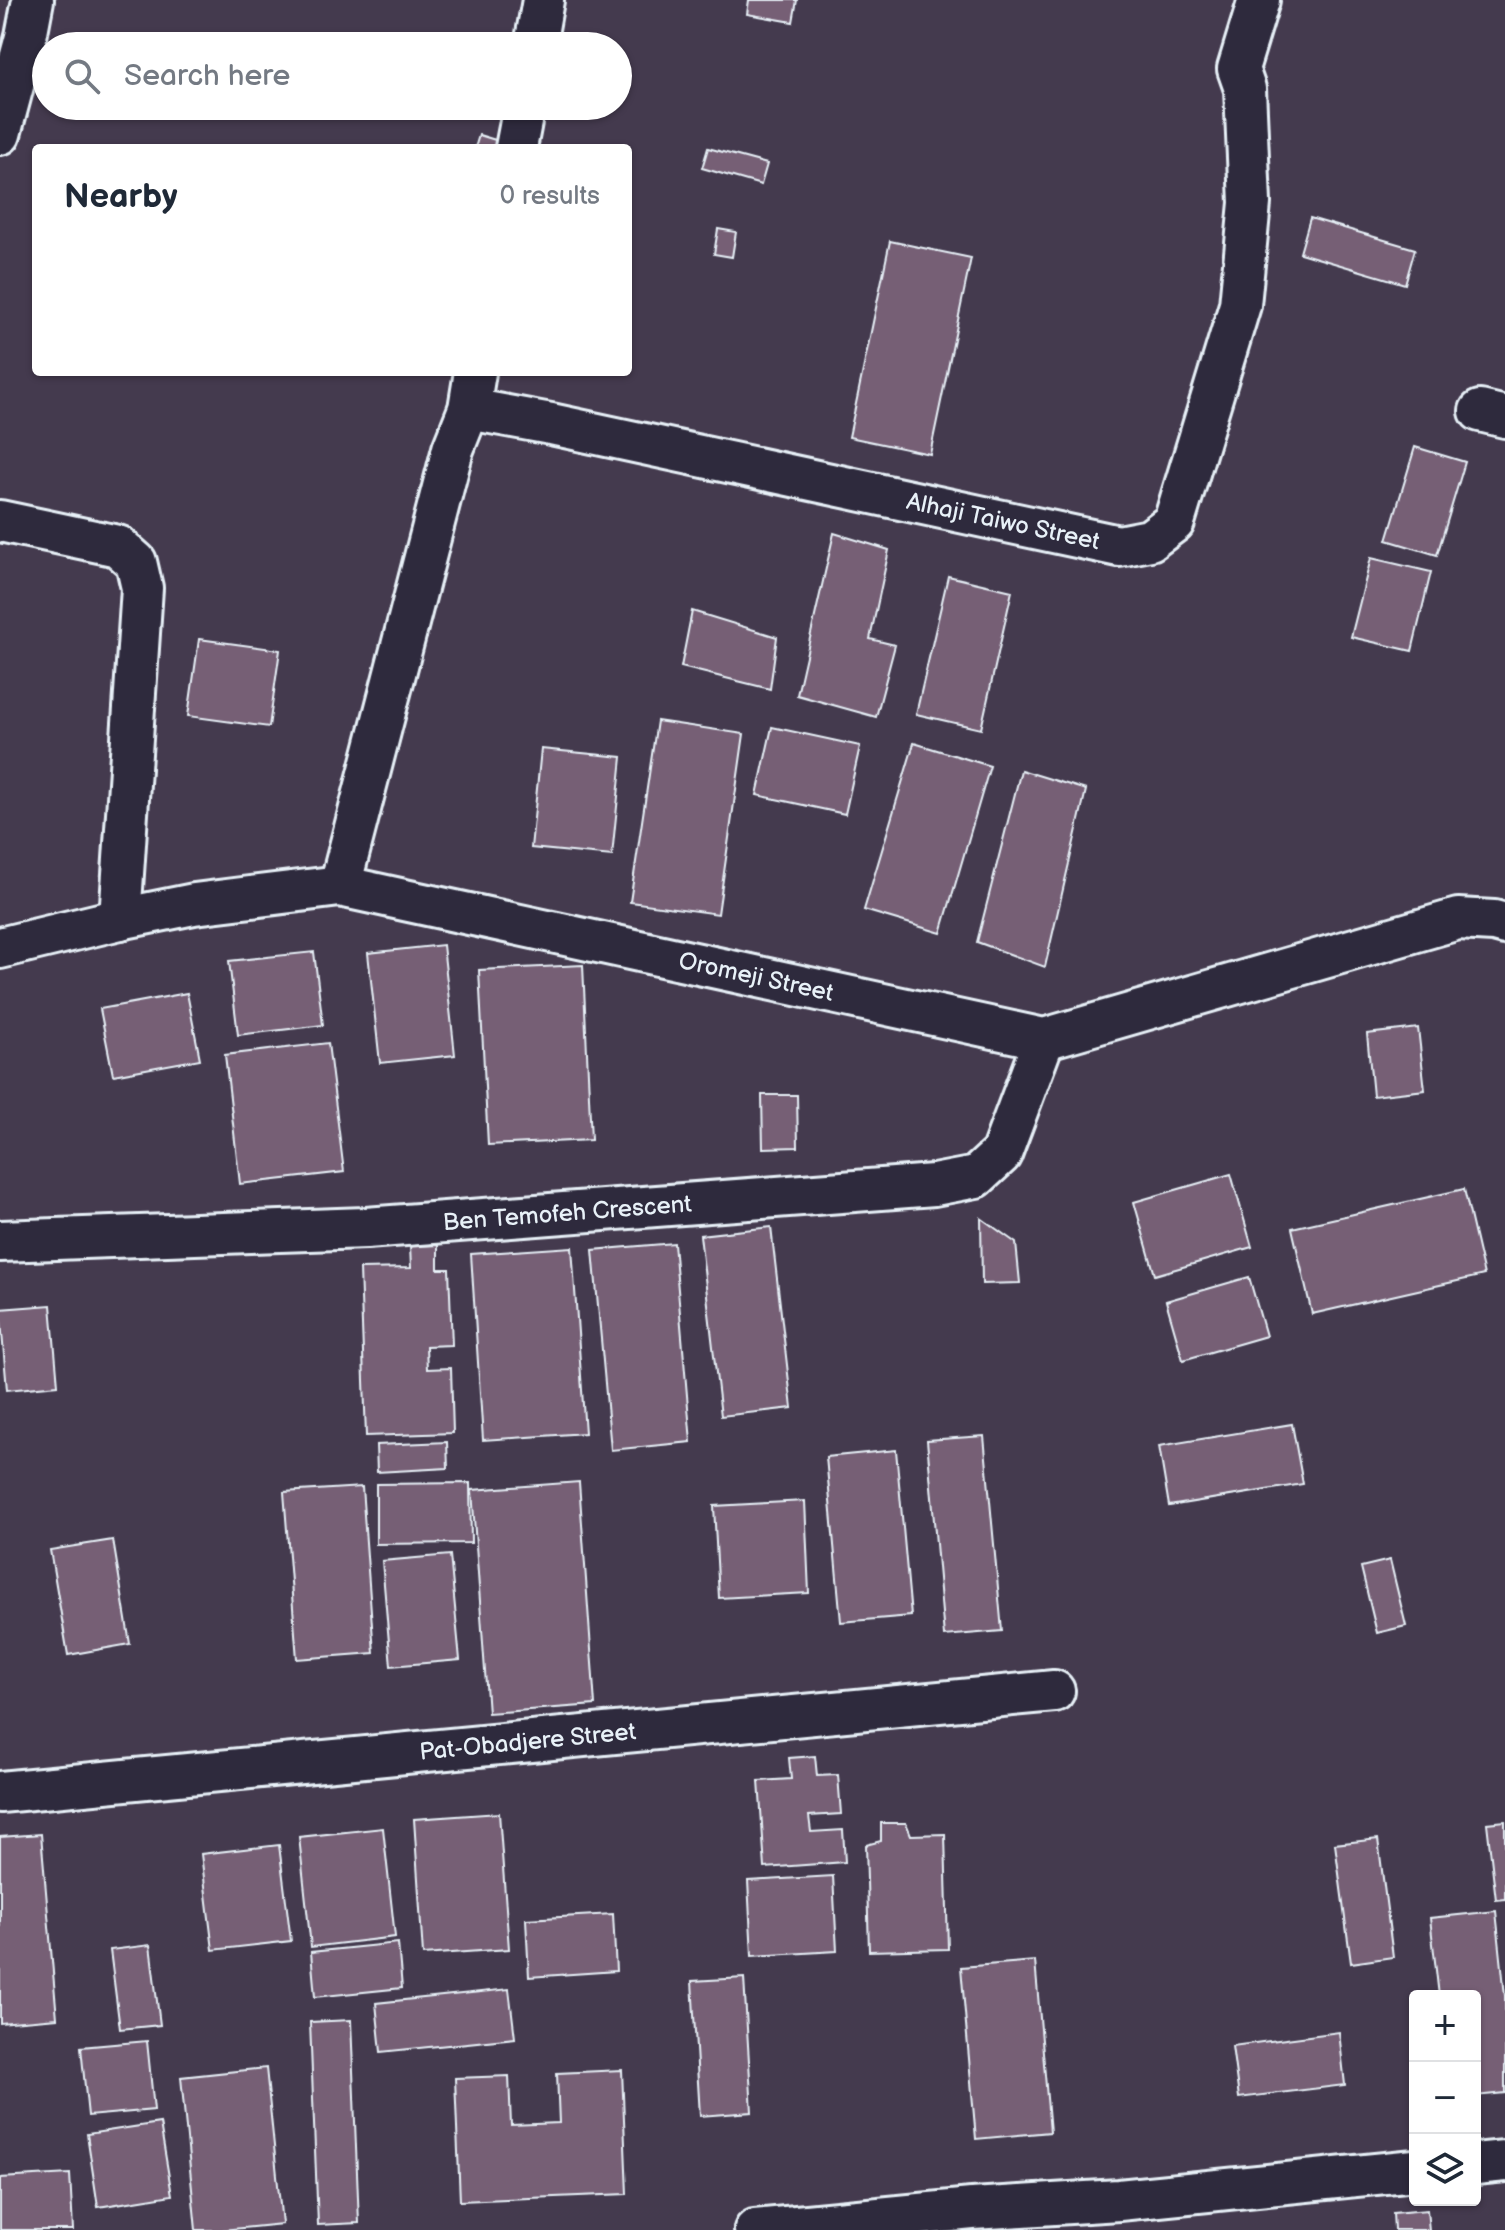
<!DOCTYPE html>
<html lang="en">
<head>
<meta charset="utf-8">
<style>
  :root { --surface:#fff; --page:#f2f2f3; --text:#1f2937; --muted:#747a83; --line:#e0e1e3 }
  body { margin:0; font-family:"Balsamiq Sans",sans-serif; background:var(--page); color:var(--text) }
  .controls { position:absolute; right:24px; bottom:24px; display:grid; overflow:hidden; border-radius:8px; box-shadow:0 2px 6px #0004 }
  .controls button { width:72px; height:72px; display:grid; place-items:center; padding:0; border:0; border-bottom:2px solid var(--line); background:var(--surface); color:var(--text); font:40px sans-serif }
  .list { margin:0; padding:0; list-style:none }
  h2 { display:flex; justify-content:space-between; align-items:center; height:104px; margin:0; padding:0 32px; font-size:34px }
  h2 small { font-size:26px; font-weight:400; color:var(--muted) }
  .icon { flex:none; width:44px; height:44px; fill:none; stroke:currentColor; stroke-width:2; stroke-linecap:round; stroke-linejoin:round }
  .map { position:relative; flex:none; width:1505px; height:2230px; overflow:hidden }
  .search { position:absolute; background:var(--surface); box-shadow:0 2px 6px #0004; left:32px; top:32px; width:600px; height:88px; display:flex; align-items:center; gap:20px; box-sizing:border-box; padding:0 28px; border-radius:44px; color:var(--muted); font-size:30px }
  .panel { position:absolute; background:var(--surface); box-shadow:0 2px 6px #0004; left:32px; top:144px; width:600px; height:232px; border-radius:8px }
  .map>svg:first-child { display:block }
  .building { fill:#765f75; stroke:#e8f1f8; stroke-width:2 }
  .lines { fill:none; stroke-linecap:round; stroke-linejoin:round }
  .minor-casing { stroke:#e8f1f8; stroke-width:46 }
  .minor { stroke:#2f2a3d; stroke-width:40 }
  .labels { text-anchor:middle; stroke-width:8; stroke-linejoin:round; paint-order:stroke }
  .street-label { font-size:24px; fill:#e8f1f8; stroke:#2f2a3d }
</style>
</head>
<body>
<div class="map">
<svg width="1505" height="2230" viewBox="0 0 1505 2230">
  <rect width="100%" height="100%" fill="#443a4e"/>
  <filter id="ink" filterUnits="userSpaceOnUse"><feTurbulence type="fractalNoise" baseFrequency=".0125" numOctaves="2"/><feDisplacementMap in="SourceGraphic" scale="16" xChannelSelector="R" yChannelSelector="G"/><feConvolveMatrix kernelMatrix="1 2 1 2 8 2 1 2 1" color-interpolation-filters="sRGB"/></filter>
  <g filter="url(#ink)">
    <!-- building -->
    <g class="building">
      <polygon points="749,0 797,0 793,22 747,14"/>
      <polygon points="479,135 502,142 500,148 475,148"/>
      <polygon points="708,148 767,164 761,185 702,168"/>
      <polygon points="1310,218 1415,249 1405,284 1300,253"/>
      <polygon points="718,229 736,232 732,257 714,254"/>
      <polygon points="890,241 971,258 930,454 849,437"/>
      <polygon points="1415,447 1465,462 1437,555 1387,540"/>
      <polygon points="834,533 889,550 870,639 895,645 876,717 797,695"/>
      <polygon points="1371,558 1431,572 1412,651 1351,637"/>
      <polygon points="948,576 1012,591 981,729 916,714"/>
      <polygon points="692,611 777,637 770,689 681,667"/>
      <polygon points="199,639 280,650 269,727 188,716"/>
      <polygon points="657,721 744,734 718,914 630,902"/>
      <polygon points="772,727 860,746 845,814 757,795"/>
      <polygon points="914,743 990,766 941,933 864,910"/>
      <polygon points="541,749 622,757 612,856 531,848"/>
      <polygon points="1021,770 1086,790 1045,967 977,942"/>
      <polygon points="443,945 455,1055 380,1063 368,953"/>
      <polygon points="314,952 323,1025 238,1035 229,961"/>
      <polygon points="583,965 591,1140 488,1145 479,970"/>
      <polygon points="187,993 200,1059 113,1075 100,1009"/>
      <polygon points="1418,1028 1425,1090 1373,1096 1367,1034"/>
      <polygon points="328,1043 344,1172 240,1184 225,1055"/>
      <polygon points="762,1095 797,1095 798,1147 763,1148"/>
      <polygon points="1231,1174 1252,1247 1155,1275 1134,1202"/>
      <polygon points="1464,1189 1484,1275 1312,1314 1292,1228"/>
      <polygon points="981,1218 1016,1243 1020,1283 982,1284"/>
      <polygon points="771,1227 792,1408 721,1416 700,1235"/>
      <polygon points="674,1243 691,1442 611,1450 593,1250"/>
      <polygon points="438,1245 438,1269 449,1269 452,1345 426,1346 427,1369 451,1368 453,1433 366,1436 360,1269 411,1268 410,1246"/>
      <polygon points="572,1247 585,1433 483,1440 471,1254"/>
      <polygon points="1249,1277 1266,1336 1183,1360 1166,1301"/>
      <polygon points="51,1305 58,1385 7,1390 0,1309"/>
      <polygon points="1292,1424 1303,1484 1169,1506 1159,1446"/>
      <polygon points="984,1436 1002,1631 944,1636 927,1440"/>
      <polygon points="447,1442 448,1468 377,1472 376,1445"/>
      <polygon points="896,1450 911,1616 841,1622 826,1457"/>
      <polygon points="579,1482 595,1705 488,1713 472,1490"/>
      <polygon points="470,1483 471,1543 376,1544 376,1484"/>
      <polygon points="362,1487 374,1653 297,1659 284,1492"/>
      <polygon points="805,1501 809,1593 719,1598 714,1506"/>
      <polygon points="113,1540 130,1644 68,1655 50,1550"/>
      <polygon points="450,1555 460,1660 391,1666 382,1561"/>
      <polygon points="1390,1560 1406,1626 1377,1633 1361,1567"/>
      <polygon points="815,1756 817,1776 838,1775 841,1814 809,1816 811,1832 843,1830 845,1862 765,1868 759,1781 791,1779 789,1758"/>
      <polygon points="499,1813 509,1949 423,1955 414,1819"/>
      <polygon points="1505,1821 1505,1899 1496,1900 1487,1823"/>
      <polygon points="881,1823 906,1823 911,1835 945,1834 948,1949 869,1951 866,1845 881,1841"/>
      <polygon points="383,1828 395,1937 311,1947 299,1837"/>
      <polygon points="41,1834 57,2018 0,2023 0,1837"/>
      <polygon points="1378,1839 1393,1957 1351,1963 1335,1844"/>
      <polygon points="279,1845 291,1941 213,1950 201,1854"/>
      <polygon points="833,1876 837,1951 752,1956 748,1881"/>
      <polygon points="1496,1911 1505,1996 1505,2093 1475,2096 1475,1996 1439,1996 1430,1918"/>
      <polygon points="613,1914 616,1971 529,1977 526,1919"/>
      <polygon points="398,1943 402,1988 315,1997 311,1952"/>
      <polygon points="150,1945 160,2025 120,2029 110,1950"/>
      <polygon points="1035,1961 1050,2132 976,2139 961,1967"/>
      <polygon points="744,1978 752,2112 700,2116 692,1981"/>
      <polygon points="509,1989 515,2038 381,2052 376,2003"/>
      <polygon points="351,2020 359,2223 318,2225 310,2022"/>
      <polygon points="1339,2032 1345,2085 1239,2098 1232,2046"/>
      <polygon points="147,2041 154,2110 88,2116 81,2047"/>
      <polygon points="266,2068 282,2224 222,2230 196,2230 181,2077"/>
      <polygon points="622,2070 627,2194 460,2201 455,2078 509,2076 511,2125 559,2123 557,2073"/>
      <polygon points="160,2123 172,2195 98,2207 87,2134"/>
      <polygon points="70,2174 73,2230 0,2230 0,2178"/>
      <polygon points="1427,2210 1429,2230 1394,2230 1393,2213"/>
    </g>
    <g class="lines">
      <!-- minor casing -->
      <g class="minor-casing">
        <g id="minor">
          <polyline points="535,46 543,0"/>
          <polyline points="0,134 26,37 33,0"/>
          <polyline points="516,148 524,106"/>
          <path id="s1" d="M469 409 551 424 1119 546 1150 540 1174 522 1240 305 1250 203 1245 89 1238 69 1259 0"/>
          <polyline points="1480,411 1505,417"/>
          <polyline points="0,521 118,546 136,562 142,588 120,919"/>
          <polyline points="340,886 453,449 469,409 475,372"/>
          <path id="s2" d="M0 948 120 919 194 904 340 886 1044 1039 1458 919 1494 921 1505 924"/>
          <path id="s3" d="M0 1241 366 1228 934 1185 976 1177 1001 1154 1044 1039"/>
          <path id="s4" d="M0 1792 1054 1691"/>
          <polyline points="1475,2164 1505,2161"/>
          <polyline points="755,2230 972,2209 1119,2200 1415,2170"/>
        </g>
      </g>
      <!-- minor -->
      <use href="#minor" class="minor"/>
    </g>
  </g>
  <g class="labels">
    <!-- street labels -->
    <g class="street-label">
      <text dy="8" stroke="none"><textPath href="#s1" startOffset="546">Alhaji Taiwo Street</textPath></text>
      <text dy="8" stroke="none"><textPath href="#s2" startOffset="772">Oromeji Street</textPath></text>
      <text dy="8" stroke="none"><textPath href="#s3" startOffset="568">Ben Temofeh Crescent</textPath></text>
      <text dy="8" stroke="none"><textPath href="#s4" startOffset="530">Pat-Obadjere Street</textPath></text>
    </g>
  </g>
</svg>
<div class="controls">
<button>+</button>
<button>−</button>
<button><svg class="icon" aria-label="layers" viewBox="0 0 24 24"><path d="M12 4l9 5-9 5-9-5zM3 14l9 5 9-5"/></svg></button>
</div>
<div class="search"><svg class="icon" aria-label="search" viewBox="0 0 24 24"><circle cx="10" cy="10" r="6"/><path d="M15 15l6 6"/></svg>Search here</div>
<section class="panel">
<h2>Nearby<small>0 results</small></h2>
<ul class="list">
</ul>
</section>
</div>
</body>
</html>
